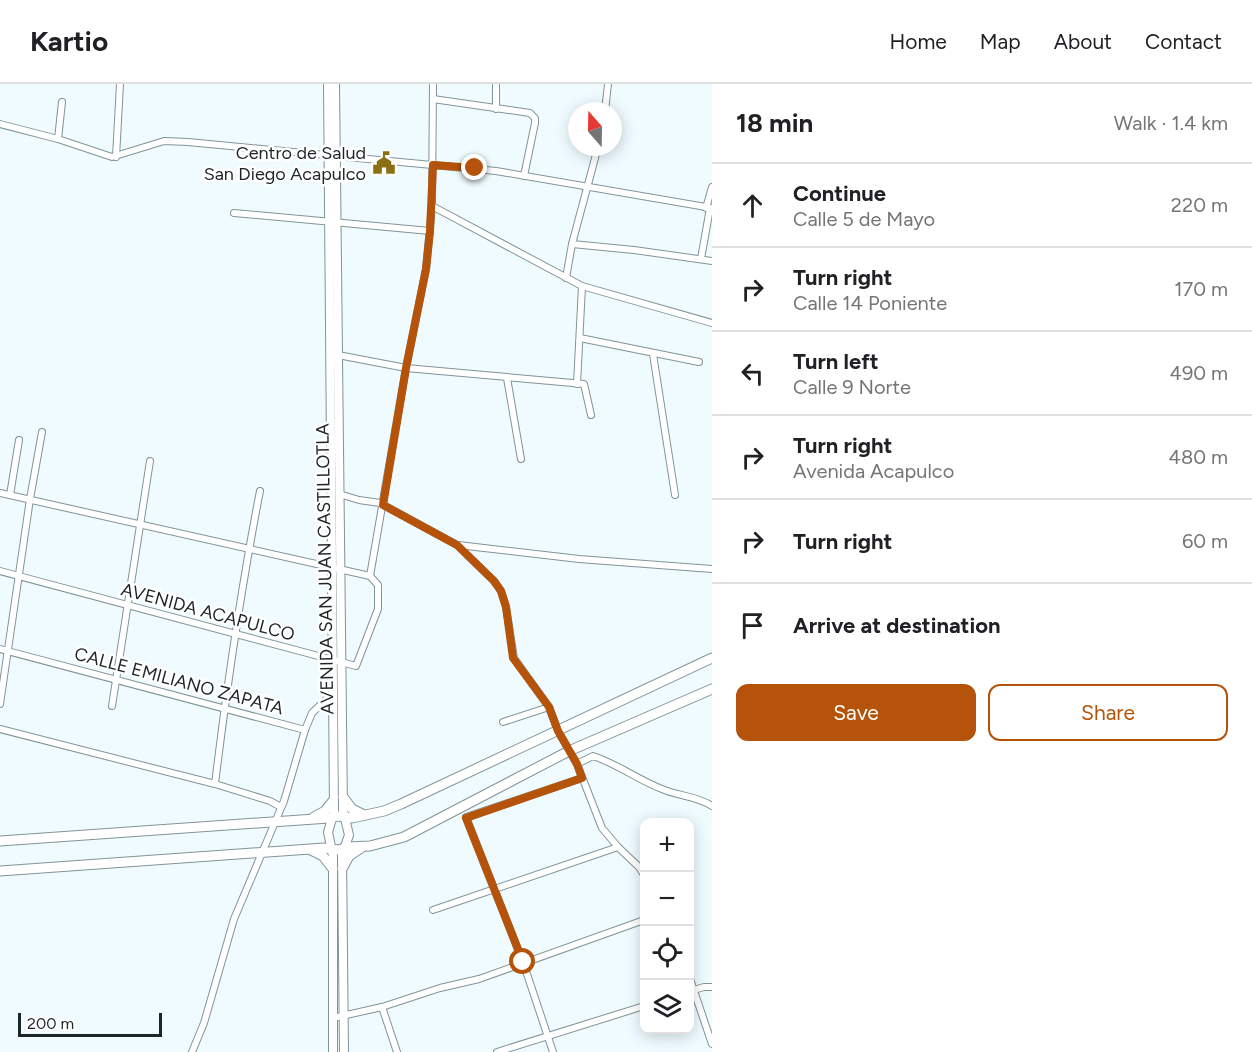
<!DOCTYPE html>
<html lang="en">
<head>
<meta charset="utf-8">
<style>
  :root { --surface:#fff; --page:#f2f2f2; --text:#202124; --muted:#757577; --line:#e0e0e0; --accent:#b45309 }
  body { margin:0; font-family:Figtree,sans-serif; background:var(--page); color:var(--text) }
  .controls { position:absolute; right:18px; bottom:18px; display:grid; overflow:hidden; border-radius:12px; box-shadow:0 3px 15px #0003 }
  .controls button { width:54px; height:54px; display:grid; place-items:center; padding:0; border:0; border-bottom:2px solid var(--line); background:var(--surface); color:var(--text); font:30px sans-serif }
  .compass { position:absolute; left:568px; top:18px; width:54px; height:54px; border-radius:50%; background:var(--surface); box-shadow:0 3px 15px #0003; rotate:340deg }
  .scale { position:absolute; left:18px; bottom:15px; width:144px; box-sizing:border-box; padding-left:6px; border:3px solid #1e2528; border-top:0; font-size:16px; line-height:21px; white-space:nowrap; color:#1e2528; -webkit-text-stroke:4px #fff; paint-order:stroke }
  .stop { position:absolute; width:18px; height:18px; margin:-14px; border:4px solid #b45309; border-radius:50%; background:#fff }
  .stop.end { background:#b45309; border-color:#fff; box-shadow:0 2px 6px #0008 }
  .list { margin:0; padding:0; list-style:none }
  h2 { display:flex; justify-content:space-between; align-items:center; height:78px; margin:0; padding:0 24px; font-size:26px }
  h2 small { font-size:20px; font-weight:400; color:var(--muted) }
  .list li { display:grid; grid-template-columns:39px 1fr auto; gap:18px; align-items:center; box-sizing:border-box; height:84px; padding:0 24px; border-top:2px solid var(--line) }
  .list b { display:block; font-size:22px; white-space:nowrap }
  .list p { margin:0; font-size:20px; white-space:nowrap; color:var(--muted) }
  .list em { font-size:20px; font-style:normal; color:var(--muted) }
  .actions { display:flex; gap:12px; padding:18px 24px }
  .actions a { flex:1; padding:14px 0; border:2px solid var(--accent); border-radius:12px; text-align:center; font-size:21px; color:var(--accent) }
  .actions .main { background:var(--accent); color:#fff }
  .icon { flex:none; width:33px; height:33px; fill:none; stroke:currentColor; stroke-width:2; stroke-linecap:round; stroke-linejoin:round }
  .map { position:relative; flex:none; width:712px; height:968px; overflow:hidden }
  header { display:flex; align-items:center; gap:36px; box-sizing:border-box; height:84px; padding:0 30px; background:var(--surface); border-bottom:2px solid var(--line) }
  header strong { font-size:28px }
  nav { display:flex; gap:33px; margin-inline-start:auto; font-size:21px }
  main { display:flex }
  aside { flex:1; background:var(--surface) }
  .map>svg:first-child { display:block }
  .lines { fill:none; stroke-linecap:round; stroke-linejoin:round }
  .minor-casing { stroke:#829399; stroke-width:8 }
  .major-casing { stroke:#829399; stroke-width:10 }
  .highway-casing { stroke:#829399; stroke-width:11 }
  .minor { stroke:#fff; stroke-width:6 }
  .major { stroke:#fff; stroke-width:8 }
  .highway { stroke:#fff; stroke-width:9 }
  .route { stroke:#b45309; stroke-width:8 }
  .labels { text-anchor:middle; stroke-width:5; stroke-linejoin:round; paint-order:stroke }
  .poi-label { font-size:18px; fill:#1e2528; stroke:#fff; text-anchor:end }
  .street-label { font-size:18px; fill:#1e2528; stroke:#fff }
</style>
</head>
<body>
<header>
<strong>Kartio</strong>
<nav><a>Home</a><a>Map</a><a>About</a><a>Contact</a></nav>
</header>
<main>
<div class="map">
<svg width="712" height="968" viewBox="0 0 712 968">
  <rect width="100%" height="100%" fill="#effbff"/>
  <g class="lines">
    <!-- minor casing -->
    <g class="minor-casing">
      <g id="minor">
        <polyline points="496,0 496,25"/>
        <polyline points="433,15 530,29 535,34 535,39 524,92"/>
        <polyline points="605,27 608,0"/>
        <polyline points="0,40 58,55 112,73 164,57 188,58 496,87 712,124"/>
        <polyline points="58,55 62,18"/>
        <polyline points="116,73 120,0"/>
        <polyline points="432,122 582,202 712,239"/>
        <polyline points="706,124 712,103"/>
        <polyline points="234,129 430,147"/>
        <polyline points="572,160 634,166 712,177"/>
        <polyline points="701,175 710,124"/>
        <polyline points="566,194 572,160 598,63"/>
        <polyline points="580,254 699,278"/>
        <polyline points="653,270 675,411"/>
        <polyline points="338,271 406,284 584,300 591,331"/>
        <polyline points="507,294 521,375"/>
        <polyline points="577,300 582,202"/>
        <polyline points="0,409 370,492"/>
        <polyline points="339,410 359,416 380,419 457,461 494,497 501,507 506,523 514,574 549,623 558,647 577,680 602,744 618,763 639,783 644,791"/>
        <polyline points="10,411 19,356"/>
        <polyline points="458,461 579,475 712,485"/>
        <polyline points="0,487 356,582 378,525 378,501 370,492"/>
        <polyline points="370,492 406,284 426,185 432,122 433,0"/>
        <polyline points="0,565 305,646"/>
        <polyline points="0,620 30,415 42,348"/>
        <polyline points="112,622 150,377"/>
        <polyline points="503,638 549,623"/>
        <polyline points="0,645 215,700 270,717 281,723"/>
        <path d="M577 680 593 672C618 680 638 696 662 705 678 712 697 712 712 722"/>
        <path d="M215 700C227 602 241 504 260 407"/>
        <polyline points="433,826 618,763"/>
        <polyline points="690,895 712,960"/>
        <polyline points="690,907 704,903 712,903"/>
        <polyline points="382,923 397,968"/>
        <polyline points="333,934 382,923 440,904 479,895 644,836"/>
        <polyline points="192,968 204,939 234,835 284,717 305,646 312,629 333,609"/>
        <polyline points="497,968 644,922"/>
        <polyline points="553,968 523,878 466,733 582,694"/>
      </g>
    </g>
    <!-- major casing -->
    <g class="major-casing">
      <g id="major">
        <polyline points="328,0 334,728 328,748 333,772 333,968"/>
        <polyline points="335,0 343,726 349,751 342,771 344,968"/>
      </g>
    </g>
    <!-- highway casing -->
    <g class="highway-casing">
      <g id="highway">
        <polyline points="343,713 352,725 364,731"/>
        <polyline points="314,733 325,727 333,717"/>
        <polyline points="0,757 329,734 338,732 352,734 384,727 401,720 712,574"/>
        <polyline points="311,766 323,772 333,785"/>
        <polyline points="343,783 349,772 361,764"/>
        <polyline points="0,787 324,764 338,766 348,763 370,762 404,753 569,667 712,605"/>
      </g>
    </g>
    <!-- minor -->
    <use href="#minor" class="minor"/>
    <!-- major -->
    <use href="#major" class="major"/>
    <!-- highway -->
    <use href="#highway" class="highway"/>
  </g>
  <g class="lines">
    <!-- route -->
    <polyline class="route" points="475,84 433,81 430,147 426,185 406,284 383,421 457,461 494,497 501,507 506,523 513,574 549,623 558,647 577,680 582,694 466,734 523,878"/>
  </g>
  <!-- icons -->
  <defs>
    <g id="civic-bare" transform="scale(1.8)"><path d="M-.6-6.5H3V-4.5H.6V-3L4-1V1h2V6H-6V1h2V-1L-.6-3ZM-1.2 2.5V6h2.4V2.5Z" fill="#8a7013" stroke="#fff" stroke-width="2.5" paint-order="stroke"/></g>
  </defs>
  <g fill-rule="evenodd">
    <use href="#civic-bare" x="384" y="79"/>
  </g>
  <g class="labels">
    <!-- poi labels -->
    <g class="poi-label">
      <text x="366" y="75">Centro de Salud<tspan x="366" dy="21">San Diego Acapulco</tspan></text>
    </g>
    <!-- street labels -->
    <g class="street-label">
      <text transform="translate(325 485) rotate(-91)" y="6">AVENIDA SAN JUAN CASTILLOTLA</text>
      <text transform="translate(208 528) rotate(15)" y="6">AVENIDA ACAPULCO</text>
      <text transform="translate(179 597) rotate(15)" y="6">CALLE EMILIANO ZAPATA</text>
    </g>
  </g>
</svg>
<div class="controls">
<button>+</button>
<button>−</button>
<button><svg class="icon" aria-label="locate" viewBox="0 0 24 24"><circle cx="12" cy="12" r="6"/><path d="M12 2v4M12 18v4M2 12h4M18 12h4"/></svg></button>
<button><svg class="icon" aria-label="layers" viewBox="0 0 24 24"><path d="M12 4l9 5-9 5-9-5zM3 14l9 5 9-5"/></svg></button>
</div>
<svg class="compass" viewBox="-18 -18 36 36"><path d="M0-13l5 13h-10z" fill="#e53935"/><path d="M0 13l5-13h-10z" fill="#757577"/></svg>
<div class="scale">200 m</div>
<div class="stop" style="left:523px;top:878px"></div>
<div class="stop end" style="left:475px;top:84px"></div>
</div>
<aside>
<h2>18 min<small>Walk · 1.4 km</small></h2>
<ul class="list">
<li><svg class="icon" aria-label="ahead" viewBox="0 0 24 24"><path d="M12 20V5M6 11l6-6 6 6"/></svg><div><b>Continue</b><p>Calle 5 de Mayo</p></div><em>220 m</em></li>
<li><svg class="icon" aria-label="right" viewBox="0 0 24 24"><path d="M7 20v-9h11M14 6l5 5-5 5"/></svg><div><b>Turn right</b><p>Calle 14 Poniente</p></div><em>170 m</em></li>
<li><svg class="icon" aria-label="left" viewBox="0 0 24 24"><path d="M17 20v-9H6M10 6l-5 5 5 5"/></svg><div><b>Turn left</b><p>Calle 9 Norte</p></div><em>490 m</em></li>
<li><svg class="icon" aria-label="right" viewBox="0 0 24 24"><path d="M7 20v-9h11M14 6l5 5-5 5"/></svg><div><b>Turn right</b><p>Avenida Acapulco</p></div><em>480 m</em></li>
<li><svg class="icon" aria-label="right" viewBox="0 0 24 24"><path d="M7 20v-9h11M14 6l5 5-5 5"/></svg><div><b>Turn right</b></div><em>60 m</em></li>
<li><svg class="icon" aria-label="arrive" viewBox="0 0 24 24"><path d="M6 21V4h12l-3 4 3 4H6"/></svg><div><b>Arrive at destination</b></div></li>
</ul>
<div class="actions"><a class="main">Save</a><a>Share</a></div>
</aside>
</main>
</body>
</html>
